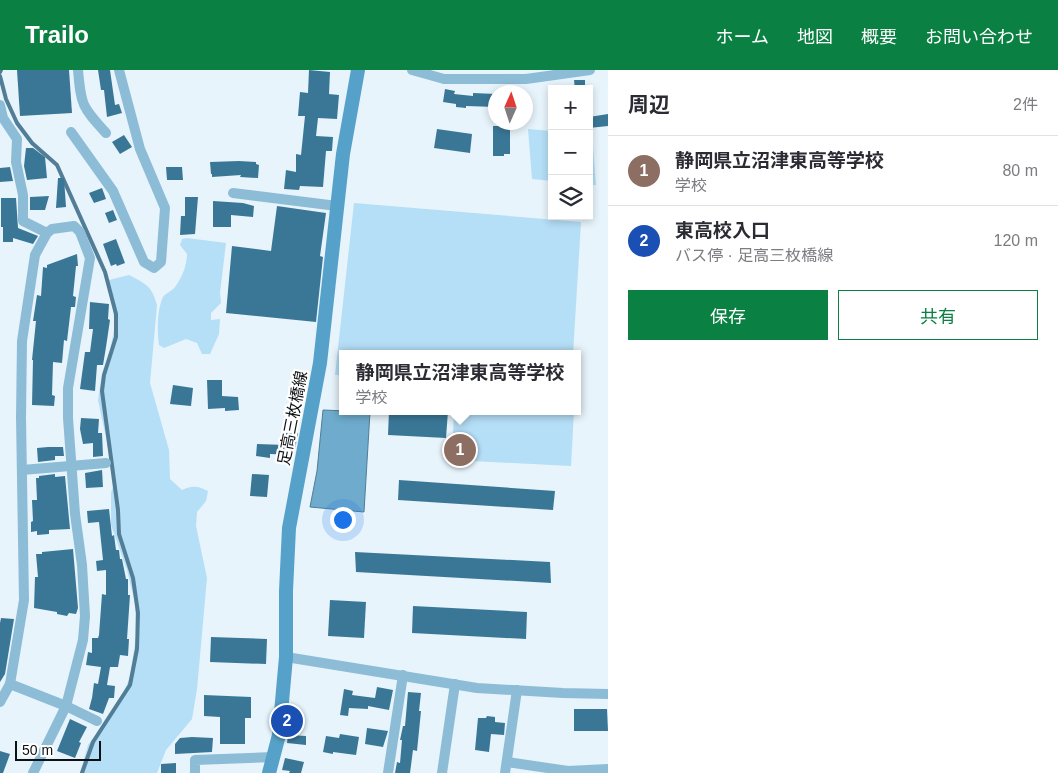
<!DOCTYPE html>
<html lang="ja">
<head>
<meta charset="utf-8">
<style>
  :root { --surface:#fff; --page:#f7f7f7; --text:#2b2b33; --muted:#7c7c81; --line:#e1e1e2; --accent:#0b8043 }
  body { margin:0; font-family:Helvetica,"Noto Sans JP",sans-serif; background:var(--page); color:var(--text) }
  .controls { position:absolute; right:15px; top:15px; display:grid; overflow:hidden; border-radius:0px; box-shadow:0 2px 8px #0003 }
  .controls button { width:45px; height:45px; display:grid; place-items:center; padding:0; border:0; border-bottom:1px solid var(--line); background:var(--surface); color:var(--text); font:25px sans-serif }
  .compass { position:absolute; left:488px; top:15px; width:45px; height:45px; border-radius:50%; background:var(--surface); box-shadow:0 2px 8px #0003; rotate:3deg }
  .scale { position:absolute; left:15px; bottom:12px; width:86px; box-sizing:border-box; padding-left:5px; border:2px solid #0d1114; border-top:0; font-size:14px; line-height:18px; white-space:nowrap; color:#0d1114; -webkit-text-stroke:4px #fff; paint-order:stroke }
  .you { position:absolute; left:342px; top:449px; width:18px; height:18px; margin:-12px; border:4px solid #fff; border-radius:50%; background:#1a73e8; box-shadow:0 0 0 8px #1a73e833 }
  .badge { display:grid; place-items:center; width:32px; height:32px; border-radius:50%; background:var(--accent); color:#fff; font-size:16px; font-weight:700 }
  .pin { position:absolute; translate:-50% -50%; border:2px solid #fff; box-shadow:0 1px 5px #0006 }
  .popup { position:absolute; left:339px; top:280px; width:242px; height:65px; box-sizing:border-box; display:grid; place-content:center; border-radius:0px; background:var(--surface); filter:drop-shadow(0 1px 4px #0005); font-size:16px; white-space:nowrap; color:var(--muted) }
  .popup b { font-size:19px; color:var(--text) }
  .popup::after { content:''; position:absolute; left:50%; top:100%; margin-left:-10px; border:10px solid transparent; border-top-color:var(--surface) }
  .list { margin:0; padding:0; list-style:none }
  h2 { display:flex; justify-content:space-between; align-items:center; height:65px; margin:0; padding:0 20px; font-size:21px }
  h2 small { font-size:16px; font-weight:400; color:var(--muted) }
  .list li { display:grid; grid-template-columns:32px 1fr auto; gap:15px; align-items:center; box-sizing:border-box; height:70px; padding:0 20px; border-top:1px solid var(--line) }
  .list b { display:block; font-size:19px; white-space:nowrap }
  .list p { margin:0; font-size:16px; white-space:nowrap; color:var(--muted) }
  .list em { font-size:16px; font-style:normal; color:var(--muted) }
  .actions { display:flex; gap:10px; padding:15px 20px }
  .actions a { flex:1; padding:11px 0; border:1px solid var(--accent); border-radius:0px; text-align:center; font-size:18px; color:var(--accent) }
  .actions .main { background:var(--accent); color:#fff }
  .icon { flex:none; width:28px; height:28px; fill:none; stroke:currentColor; stroke-width:2; stroke-linecap:round; stroke-linejoin:round }
  .map { position:relative; flex:none; width:608px; height:703px; overflow:hidden }
  header { display:flex; align-items:center; gap:30px; box-sizing:border-box; height:70px; padding:0 25px; background:var(--accent); color:#fff }
  header strong { font-size:24px }
  nav { display:flex; gap:28px; margin-inline-start:auto; font-size:18px }
  main { display:flex }
  aside { flex:1; background:var(--surface) }
  .map>svg:first-child { display:block }
  .green { fill:#b5def7 }
  .water { fill:#6eabcd; stroke:#517d96 }
  .lines { fill:none; stroke-linecap:round; stroke-linejoin:round }
  .stream { stroke:#517d96; stroke-width:4 }
  .building { fill:#3a7797 }
  .minor { stroke:#8dbcd7; stroke-width:10 }
  .secondary { stroke:#56a1c9; stroke-width:14 }
  .labels { text-anchor:middle; stroke-width:4.5; stroke-linejoin:round; paint-order:stroke }
  .street-label { font-size:16px; fill:#0d1114; stroke:#fff }
</style>
</head>
<body>
<header>
<strong>Trailo</strong>
<nav><a>ホーム</a><a>地図</a><a>概要</a><a>お問い合わせ</a></nav>
</header>
<main>
<div class="map">
<svg width="608" height="703" viewBox="0 0 608 703">
  <rect width="100%" height="100%" fill="#e7f4fb"/>
  <!-- green -->
  <g class="green">
    <polygon points="528,59 552,61 552,111 532,109"/>
    <polygon points="589,64 592,64 596,115 589,115"/>
    <polygon points="354,133 581,152 573,284 342,284 342,305 335,305"/>
    <path d="M187 168 226 173 220 223 221 233 211 243V250L220 249 219 264 210 284H202L197 273 186 269 164 278 159 275C157 261 157 240 163 227 166 223 172 221 175 217 182 208 187 195 187 184L180 175 182 169Z"/>
    <path d="M129 205C146 214 152 216 157 235L150 313 169 380 170 409 182 420C193 415 198 416 208 421L206 431 197 442 196 456 207 508 197 619 192 649 166 680 157 703H80L88 675 117 638 130 607 136 567 135 533 127 500 111 455V423L115 410 98 330 102 303 110 280 115 255 109 210Z"/>
    <polygon points="454,341 574,341 571,396 452,390"/>
  </g>
  <!-- water -->
  <polygon class="water" points="323,340 370,342 364,442 310,437 317,401"/>
  <g class="lines">
    <!-- stream -->
    <g class="stream">
      <polyline points="0,2 1,0"/>
      <polyline points="0,6 6,29 17,53 32,73 57,95 105,202 116,244 116,267 104,305 102,321 118,440 119,464 133,508 138,543 137,579 130,615 93,672 82,703"/>
    </g>
  </g>
  <!-- building -->
  <g class="building">
    <polygon points="17,0 69,0 72,43 20,46"/>
    <polygon points="98,0 110,0 115,35 119,34 122,43 107,47 104,20 101,20"/>
    <polygon points="309,0 330,2 329,24 339,25 337,49 318,48 316,66 333,67 332,81 326,81 323,117 300,116 299,120 284,119 286,100 296,102 296,84 301,85 305,46 298,46 300,22 308,23"/>
    <polygon points="574,10 585,10 585,19 575,19"/>
    <polygon points="445,19 455,21 454,24 473,26 473,23 496,24 496,37 466,36 466,38 456,37 456,34 443,32"/>
    <polygon points="608,44 608,56 589,58 589,47"/>
    <polygon points="493,56 510,56 510,84 504,84 504,86 493,86"/>
    <polygon points="437,59 472,64 470,83 434,78"/>
    <polygon points="124,65 132,77 120,84 112,72"/>
    <polygon points="26,78 33,78 45,87 47,108 27,110 24,96"/>
    <polygon points="239,91 256,92 256,94 259,95 258,108 240,107 241,105 212,107 212,104 211,104 210,92"/>
    <polygon points="10,97 13,111 0,112 0,98"/>
    <polygon points="166,97 182,97 183,110 167,110"/>
    <polygon points="58,108 64,108 66,137 56,138"/>
    <polygon points="102,118 106,129 94,133 89,123"/>
    <polygon points="49,126 45,140 30,140 30,127"/>
    <polygon points="185,127 198,127 195,164 180,165 181,146 185,146"/>
    <polygon points="1,128 16,128 18,158 38,166 33,174 13,168 13,172 3,172 3,157 1,157"/>
    <polygon points="213,131 243,133 254,136 253,147 231,145 231,157 213,157"/>
    <polygon points="277,136 326,143 320,186 323,187 316,252 226,243 232,176 271,181"/>
    <polygon points="113,140 117,150 109,153 105,143"/>
    <polygon points="116,169 125,193 117,196 116,194 111,196 103,174"/>
    <polygon points="77,184 78,196 76,196 73,226 76,227 75,237 71,237 67,271 64,270 62,293 53,292 52,325 55,326 54,336 32,335 33,290 32,290 36,251 33,251 37,225 41,226 43,197 47,198 47,195"/>
    <polygon points="90,232 109,234 108,249 110,250 106,277 103,295 97,295 95,321 80,319 85,282 90,282 93,259 89,259"/>
    <polygon points="207,310 222,310 222,326 238,327 239,340 225,341 225,338 208,339"/>
    <polygon points="173,315 193,318 191,336 170,334"/>
    <polygon points="389,341 448,341 446,368 388,365"/>
    <polygon points="81,348 99,349 98,363 102,363 103,386 93,387 93,373 83,374 80,359"/>
    <polygon points="286,363 298,363 294,385 270,384 270,388 256,386 257,374 286,375"/>
    <polygon points="48,377 63,377 64,386 55,386 55,390 38,392 37,378"/>
    <polygon points="102,400 103,417 86,418 85,403"/>
    <polygon points="55,404 55,407 65,406 70,459 49,460 49,464 37,465 37,461 31,462 31,452 33,451 32,430 37,430 36,408 39,408 39,406"/>
    <polygon points="252,404 269,405 267,427 250,426"/>
    <polygon points="399,410 555,421 553,440 398,430"/>
    <polygon points="109,439 112,466 114,465 116,480 119,480 120,489 122,489 126,509 128,509 128,525 130,525 127,569 129,569 128,586 120,585 118,597 110,597 107,615 115,616 114,628 109,628 103,644 89,639 92,628 94,613 98,614 101,597 86,595 88,582 92,583 92,568 98,568 99,565 102,524 106,525 106,500 97,501 96,491 103,490 99,452 88,453 87,441"/>
    <polygon points="73,479 78,538 76,544 69,543 67,546 57,544 57,542 34,538 35,507 38,507 36,484 42,484 42,482"/>
    <polygon points="355,482 550,492 551,513 356,502"/>
    <polygon points="330,530 366,532 364,568 328,566"/>
    <polygon points="413,536 527,542 526,569 412,563"/>
    <polygon points="1,548 14,549 5,604 0,612 0,553"/>
    <polygon points="211,567 267,569 266,594 210,592"/>
    <polygon points="377,617 393,620 389,640 368,636 368,639 349,638 348,646 340,645 344,619 353,621 352,625 375,628"/>
    <polygon points="408,622 421,623 419,641 421,641 417,681 413,680 410,703 395,703 397,692 400,693 402,670 400,670 403,656 405,656"/>
    <polygon points="204,625 251,627 251,648 245,648 245,674 220,674 220,647 204,646"/>
    <polygon points="574,639 607,639 608,661 574,661"/>
    <polygon points="487,646 495,647 495,652 505,653 504,665 491,664 489,682 475,680 478,648 486,648"/>
    <polygon points="70,649 87,657 79,672 81,673 75,688 57,681"/>
    <polygon points="367,658 388,661 383,677 365,674"/>
    <polygon points="340,664 359,667 356,685 333,682 333,684 323,682 326,666 339,668"/>
    <polygon points="288,665 306,666 306,675 287,673"/>
    <polygon points="192,667 213,668 212,682 175,684 175,674 180,668"/>
    <polygon points="0,681 10,684 3,703 0,703"/>
    <polygon points="285,688 304,692 301,703 289,703 290,701 282,700"/>
    <polygon points="176,693 176,703 161,703 161,694"/>
  </g>
  <g class="lines">
    <!-- minor -->
    <g class="minor">
      <path d="M78 0C81 35 82 37 106 63"/>
      <polyline points="412,0 444,9 526,9 590,0"/>
      <polyline points="0,35 3,48 17,69 16,92 23,125 23,151 47,163"/>
      <polyline points="71,62 113,121 144,192 154,198 161,192 165,138 140,79 119,0"/>
      <polyline points="233,123 337,136"/>
      <polyline points="22,400 106,393"/>
      <polyline points="286,587 477,618 563,623 608,624"/>
      <polyline points="10,614 66,636 97,651"/>
      <polyline points="0,632 10,614 24,530 21,347 22,271 35,185 47,163 52,159 74,156 80,162 90,188 68,318 68,348 75,444 82,495 85,546 83,570 66,636 33,703"/>
      <polyline points="507,692 568,701 608,699"/>
      <polyline points="195,703 195,690 273,687"/>
      <polyline points="388,703 403,605"/>
      <polyline points="442,703 455,614"/>
      <polyline points="505,703 517,620"/>
    </g>
    <!-- secondary -->
    <polyline class="secondary" points="269,703 279,665 286,587 286,521 289,458 320,293 343,84 358,0"/>
  </g>
  <g class="labels">
    <!-- street labels -->
    <g class="street-label">
      <text transform="translate(292 348) rotate(-79)" y="6">足高三枚橋線</text>
    </g>
  </g>
</svg>
<div class="controls">
<button>+</button>
<button>−</button>
<button><svg class="icon" aria-label="layers" viewBox="0 0 24 24"><path d="M12 4l9 5-9 5-9-5zM3 14l9 5 9-5"/></svg></button>
</div>
<svg class="compass" viewBox="-18 -18 36 36"><path d="M0-13l5 13h-10z" fill="#e53935"/><path d="M0 13l5-13h-10z" fill="#7c7c81"/></svg>
<div class="scale">50 m</div>
<div class="you"></div>
<div class="pin badge" style="left:460px;top:380px;background:#8d6e63">1</div>
<div class="popup"><b>静岡県立沼津東高等学校</b>学校</div>
<div class="pin badge" style="left:287px;top:651px;background:#1a4fb4">2</div>
</div>
<aside>
<h2>周辺<small>2件</small></h2>
<ul class="list">
<li><span class="badge" style="background:#8d6e63">1</span><div><b>静岡県立沼津東高等学校</b><p>学校</p></div><em>80 m</em></li>
<li><span class="badge" style="background:#1a4fb4">2</span><div><b>東高校入口</b><p>バス停 · 足高三枚橋線</p></div><em>120 m</em></li>
</ul>
<div class="actions"><a class="main">保存</a><a>共有</a></div>
</aside>
</main>
</body>
</html>
